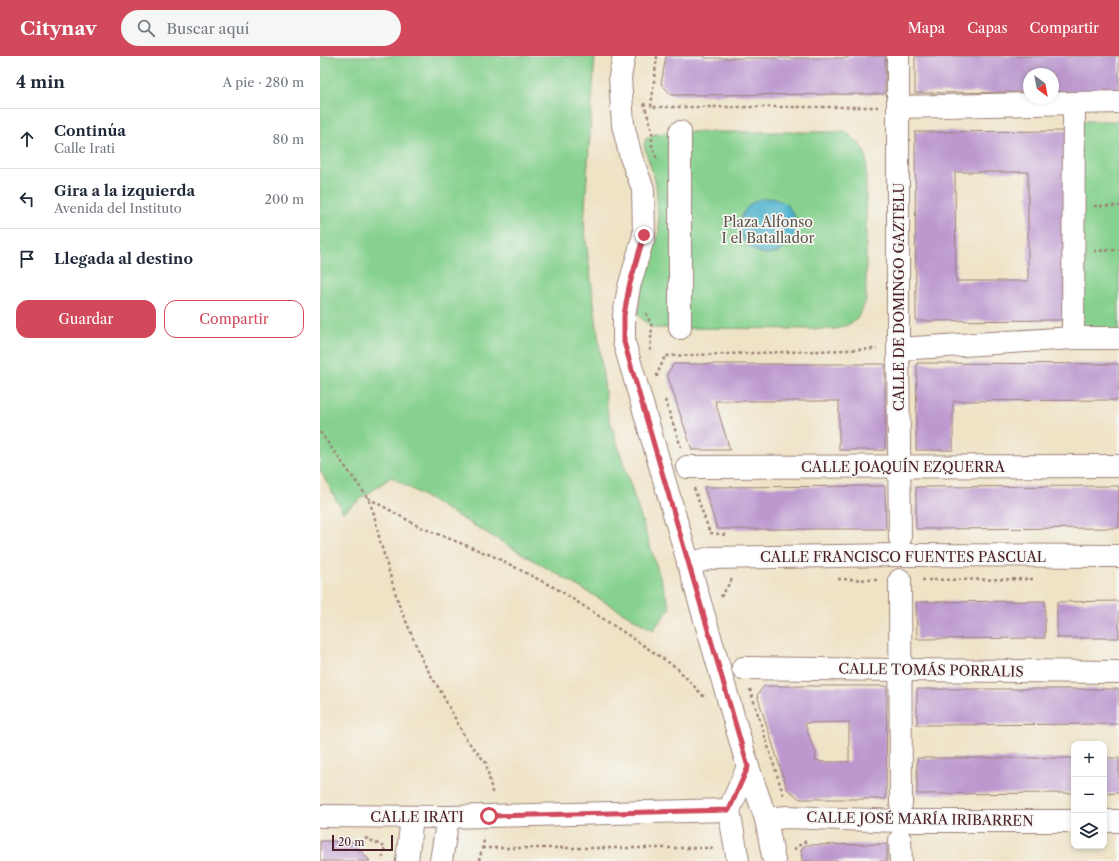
<!DOCTYPE html>
<html lang="es">
<head>
<meta charset="utf-8">
<style>
  :root { --surface:#fff; --page:#f6f6f7; --text:#1f2937; --muted:#747a83; --line:#e0e1e3; --accent:#d1495b }
  body { margin:0; font-family:"Libre Caslon Text",serif; background:var(--page); color:var(--text) }
  .controls { position:absolute; right:12px; bottom:12px; display:grid; overflow:hidden; border-radius:8px; box-shadow:0 2px 6px #0003 }
  .controls button { width:36px; height:36px; display:grid; place-items:center; padding:0; border:0; border-bottom:1px solid var(--line); background:var(--surface); color:var(--text); font:20px sans-serif }
  .compass { position:absolute; left:703px; top:12px; width:36px; height:36px; border-radius:50%; background:var(--surface); box-shadow:0 2px 6px #0003; rotate:148deg }
  .scale { position:absolute; left:12px; bottom:10px; width:61px; box-sizing:border-box; padding-left:4px; border:2px solid #4a1f2b; border-top:0; font-size:11px; line-height:14px; white-space:nowrap; color:#4a1f2b; -webkit-text-stroke:3px #f6f6f2; paint-order:stroke }
  .stop { position:absolute; width:12px; height:12px; margin:-9px; border:3px solid #d1495b; border-radius:50%; background:#fff }
  .stop.end { background:#d1495b; border-color:#fff; box-shadow:0 1px 4px #0008 }
  .list { margin:0; padding:0; list-style:none }
  h2 { display:flex; justify-content:space-between; align-items:center; height:52px; margin:0; padding:0 16px; font-size:17px }
  h2 small { font-size:13px; font-weight:400; color:var(--muted) }
  .list li { display:grid; grid-template-columns:26px 1fr auto; gap:12px; align-items:center; box-sizing:border-box; height:60px; padding:0 16px; border-top:1px solid var(--line) }
  .list b { display:block; font-size:15px; white-space:nowrap }
  .list p { margin:0; font-size:13px; white-space:nowrap; color:var(--muted) }
  .list em { font-size:13px; font-style:normal; color:var(--muted) }
  .actions { display:flex; gap:8px; padding:12px 16px }
  .actions a { flex:1; padding:9px 0; border:1px solid var(--accent); border-radius:12px; text-align:center; font-size:14px; color:var(--accent) }
  .actions .main { background:var(--accent); color:#fff }
  .icon { flex:none; width:22px; height:22px; fill:none; stroke:currentColor; stroke-width:2; stroke-linecap:round; stroke-linejoin:round }
  .map { position:relative; flex:none; width:799px; height:805px; overflow:hidden }
  header { display:flex; align-items:center; gap:24px; box-sizing:border-box; height:56px; padding:0 20px; background:var(--accent); color:#fff }
  header strong { font-size:19px }
  nav { display:flex; gap:22px; margin-inline-start:auto; font-size:14px }
  .search { width:280px; height:36px; background:var(--page); display:flex; align-items:center; gap:10px; box-sizing:border-box; padding:0 14px; border-radius:22px; color:var(--muted); font-size:15px }
  main { display:flex }
  aside { flex:1; background:var(--surface) }
  .map>svg:first-child { display:block }
  .green { fill:#86d18e; stroke:#68785c }
  .water { fill:#4eb2cd; stroke:#4c687c }
  .building { fill:#bc98cf; fill-rule:evenodd }
  .lines { fill:none; stroke-linecap:round; stroke-linejoin:round }
  .minor-casing { stroke:#9c8178; stroke-width:24 }
  .path { stroke:#9c8178; stroke-width:2.5; stroke-dasharray:3 3; stroke-linecap:butt }
  .minor { stroke:#fff; stroke-width:22 }
  .route { stroke:#d1495b; stroke-width:5 }
  .labels { text-anchor:middle; stroke-width:3.5; stroke-linejoin:round; paint-order:stroke }
  .park-label { font-size:14px; fill:#5c5449; stroke:#f6f6f2 }
  .street-label { font-size:14px; fill:#4a1f2b; stroke:#f6f6f2 }
</style>
</head>
<body>
<header>
<strong>Citynav</strong>
<div class="search"><svg class="icon" aria-label="search" viewBox="0 0 24 24"><circle cx="10" cy="10" r="6"/><path d="M15 15l6 6"/></svg>Buscar aquí</div>
<nav><a>Mapa</a><a>Capas</a><a>Compartir</a></nav>
</header>
<main>
<aside>
<h2>4 min<small>A pie · 280 m</small></h2>
<ul class="list">
<li><svg class="icon" aria-label="ahead" viewBox="0 0 24 24"><path d="M12 20V5M6 11l6-6 6 6"/></svg><div><b>Continúa</b><p>Calle Irati</p></div><em>80 m</em></li>
<li><svg class="icon" aria-label="left" viewBox="0 0 24 24"><path d="M17 20v-9H6M10 6l-5 5 5 5"/></svg><div><b>Gira a la izquierda</b><p>Avenida del Instituto</p></div><em>200 m</em></li>
<li><svg class="icon" aria-label="arrive" viewBox="0 0 24 24"><path d="M6 21V4h12l-3 4 3 4H6"/></svg><div><b>Llegada al destino</b></div></li>
</ul>
<div class="actions"><a class="main">Guardar</a><a>Compartir</a></div>
</aside>
<div class="map">
<svg width="799" height="805" viewBox="0 0 799 805">
  <rect width="100%" height="100%" fill="#f6f6f2"/>
  <filter id="ink" filterUnits="userSpaceOnUse"><feTurbulence type="fractalNoise" baseFrequency=".025" numOctaves="2"/><feDisplacementMap in="SourceGraphic" scale="8" xChannelSelector="R" yChannelSelector="G"/><feConvolveMatrix kernelMatrix="1 2 1 2 8 2 1 2 1" color-interpolation-filters="sRGB"/></filter>
  <filter id="wash" filterUnits="userSpaceOnUse"><feTurbulence type="fractalNoise" baseFrequency=".012" numOctaves="4" result="noise"/><feDisplacementMap in="SourceGraphic" scale="16" xChannelSelector="R" yChannelSelector="G"/><feGaussianBlur stdDeviation="0.9" result="paint"/><feColorMatrix in="noise" values="0 0 0 0 0 0 0 0 0 0 0 0 0 0 0 0 0 1.4 0 .05"/><feComposite in="paint" operator="in"/></filter>
  <g filter="url(#wash)">
    <rect width="100%" height="100%" fill="#efe3c6"/>
    <!-- green -->
    <g class="green">
      <polygon points="0,0 275,0 264,168 288,359 350,552 333,574 71,421 23,456 0,414"/>
      <polygon points="759,65 799,65 799,277 761,278"/>
      <path d="M360 76H525C539 86 549 94 546 113V243C541 261 534 268 516 273L332 272 318 259 320 238 339 177 336 128 324 89 326 82 335 78Z"/>
    </g>
    <!-- water -->
    <circle class="water" cx="448" cy="170" r="28"/>
    <g id="blocks">
      <!-- building -->
      <g class="building">
        <polygon points="346,0 385,0 385,2 528,2 528,0 565,0 565,38 352,39 341,28"/>
        <polygon points="595,0 799,0 799,35 733,36 733,18 709,18 709,36 595,37"/>
        <path d="M749 75 748 264 596 265 595 76ZM635 116H708V225H636Z"/>
        <polygon points="597,307 799,308 799,344 633,345 633,394 596,394"/>
        <polygon points="354,308 565,308 565,394 519,394 519,345 395,345 410,394 372,394 347,318"/>
        <polygon points="565,430 566,473 397,473 384,431"/>
        <polygon points="799,430 799,472 596,473 596,431"/>
        <polygon points="725,545 725,582 597,583 596,546"/>
        <polygon points="799,545 799,582 737,582 737,546"/>
        <path d="M444 630H567L566 743H480L467 733 437 639ZM529 666V706H500L499 704H495L496 697 491 686 485 667Z"/>
        <polygon points="597,633 799,633 799,668 597,669"/>
        <polygon points="597,702 754,702 754,737 597,738"/>
        <polygon points="784,702 799,702 799,737 784,738"/>
        <polygon points="0,785 31,785 50,805 0,805"/>
        <polygon points="567,788 567,805 482,805 481,794 485,789"/>
      </g>
    </g>
  </g>
  <g filter="url(#ink)">
    <use href="#blocks" fill-opacity="0" stroke="#9c8178" stroke-width="1"/>
    <g class="lines">
      <!-- minor casing -->
      <g class="minor-casing">
        <g id="minor">
          <polyline points="304,0 300,21 303,69 311,101 323,133 324,179 309,231 304,259 304,286 428,711 446,763 454,805"/>
          <polyline points="578,0 578,293 580,482"/>
          <polyline points="578,51 799,46"/>
          <polyline points="360,272 360,76"/>
          <polyline points="753,282 754,47"/>
          <polyline points="578,293 753,282 799,282"/>
          <polyline points="367,411 799,410"/>
          <polyline points="368,508 391,502 579,499 799,500"/>
          <polyline points="580,524 581,748"/>
          <polyline points="423,612 580,614 799,616"/>
          <polyline points="0,760 128,761 409,754"/>
          <polyline points="446,763 467,761 580,765 754,765"/>
          <polyline points="784,765 799,765"/>
          <polyline points="580,784 581,805"/>
          <polyline points="87,805 92,761"/>
          <polyline points="121,805 128,761"/>
          <polyline points="418,805 409,754 428,711"/>
        </g>
      </g>
      <!-- path -->
      <g class="path">
        <polyline points="337,0 331,51 558,51"/>
        <polyline points="324,47 332,75 332,91 338,105"/>
        <polyline points="774,150 799,150"/>
        <polyline points="774,195 799,194"/>
        <polyline points="326,257 332,271 330,295"/>
        <polyline points="337,321 337,319 345,300 557,293"/>
        <polyline points="345,344 361,391"/>
        <polyline points="0,376 48,442 54,458 60,485 78,546 103,606 121,636 146,683 166,707 173,740"/>
        <polyline points="374,432 390,477 407,479"/>
        <polyline points="48,442 100,471 173,500 239,534 308,579 357,612 384,641"/>
        <polyline points="518,523 559,524"/>
        <polyline points="602,524 715,523"/>
        <polyline points="401,541 412,523"/>
        <polyline points="430,633 464,741"/>
        <polyline points="45,782 65,791 62,805"/>
        <polyline points="162,792 394,792"/>
        <polyline points="475,794 475,792 488,784"/>
        <polyline points="159,805 165,781"/>
      </g>
      <!-- minor -->
      <use href="#minor" class="minor"/>
    </g>
  </g>
  <g class="lines" filter="url(#ink)">
    <!-- route -->
    <polyline class="route" points="169,760 409,754 428,711 304,286 304,259 309,231 324,179"/>
  </g>
  <g class="labels">
    <!-- park labels -->
    <g class="park-label">
      <text x="448" y="171">Plaza Alfonso<tspan x="448" dy="16">I el Batallador</tspan></text>
    </g>
    <!-- street labels -->
    <g class="street-label">
      <text transform="translate(579 241) rotate(-90)" y="5">CALLE DE DOMINGO GAZTELU</text>
      <text x="583" y="416">CALLE JOAQUÍN EZQUERRA</text>
      <text x="583" y="506">CALLE FRANCISCO FUENTES PASCUAL</text>
      <text transform="translate(611 614) rotate(1)" y="5">CALLE TOMÁS PORRALIS</text>
      <text x="97" y="766">CALLE IRATI</text>
      <text transform="translate(600 763) rotate(1)" y="5">CALLE JOSÉ MARÍA IRIBARREN</text>
    </g>
  </g>
</svg>
<div class="controls">
<button>+</button>
<button>−</button>
<button><svg class="icon" aria-label="layers" viewBox="0 0 24 24"><path d="M12 4l9 5-9 5-9-5zM3 14l9 5 9-5"/></svg></button>
</div>
<svg class="compass" viewBox="-18 -18 36 36"><path d="M0-13l5 13h-10z" fill="#e53935"/><path d="M0 13l5-13h-10z" fill="#747a83"/></svg>
<div class="scale">20 m</div>
<div class="stop" style="left:169px;top:760px"></div>
<div class="stop end" style="left:324px;top:179px"></div>
</div>
</main>
</body>
</html>
